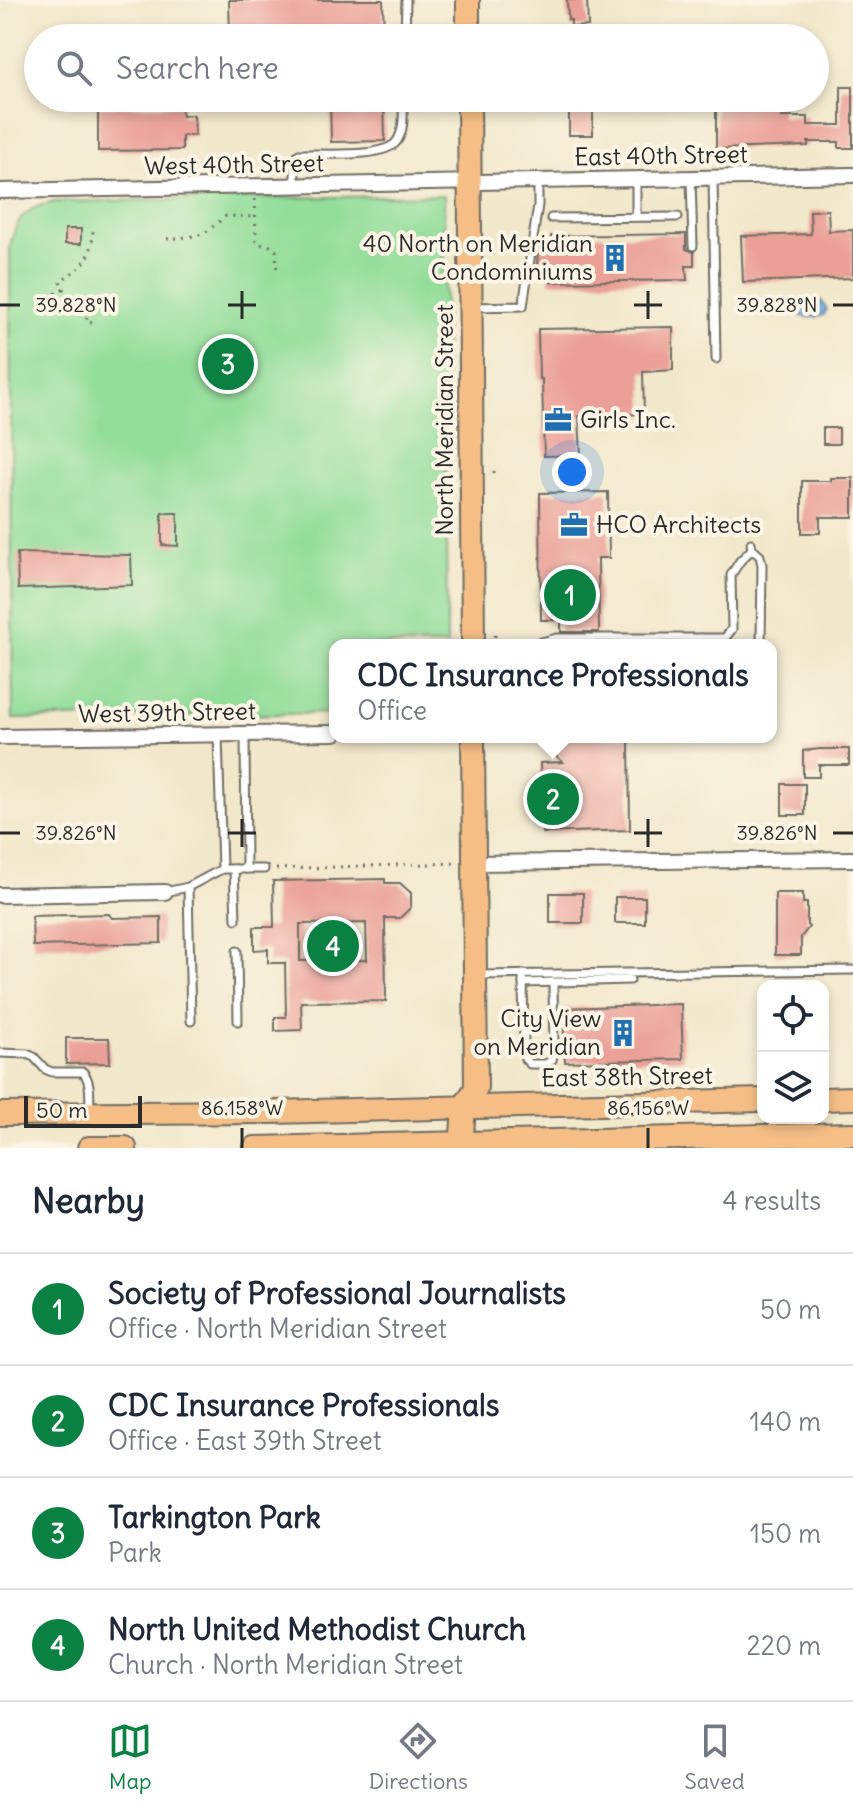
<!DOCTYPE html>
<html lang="en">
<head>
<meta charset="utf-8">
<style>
  :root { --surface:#fff; --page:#f2f2f3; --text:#1f2937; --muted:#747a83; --line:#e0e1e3; --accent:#0b8043 }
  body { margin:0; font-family:Delius,sans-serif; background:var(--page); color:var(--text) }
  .controls { position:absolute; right:24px; bottom:24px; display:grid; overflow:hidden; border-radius:16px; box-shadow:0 4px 12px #0003 }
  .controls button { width:72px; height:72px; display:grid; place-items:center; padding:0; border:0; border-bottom:2px solid var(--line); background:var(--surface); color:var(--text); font:40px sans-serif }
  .scale { position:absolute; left:24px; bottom:20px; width:118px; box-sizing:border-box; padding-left:8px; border:4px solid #2b2b2b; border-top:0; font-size:22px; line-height:28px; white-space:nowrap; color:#2b2b2b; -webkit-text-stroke:6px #fcf5e5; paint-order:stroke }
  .you { position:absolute; left:572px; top:472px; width:28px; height:28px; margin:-20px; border:6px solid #fff; border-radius:50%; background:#1a73e8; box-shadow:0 0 0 12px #1a73e833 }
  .badge { display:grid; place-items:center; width:52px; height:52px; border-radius:50%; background:var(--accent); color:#fff; font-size:26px; font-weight:700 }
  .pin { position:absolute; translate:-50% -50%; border:4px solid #fff; box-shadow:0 2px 8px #0006 }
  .popup { position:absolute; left:329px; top:639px; width:448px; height:104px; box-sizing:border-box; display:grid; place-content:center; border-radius:16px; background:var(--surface); filter:drop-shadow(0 2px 6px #0005); font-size:26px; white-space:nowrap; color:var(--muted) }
  .popup b { font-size:30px; color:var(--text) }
  .popup::after { content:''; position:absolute; left:50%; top:100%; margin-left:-16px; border:16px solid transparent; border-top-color:var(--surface) }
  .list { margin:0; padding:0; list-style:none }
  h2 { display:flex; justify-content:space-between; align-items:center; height:104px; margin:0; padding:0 32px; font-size:34px }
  h2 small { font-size:26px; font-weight:400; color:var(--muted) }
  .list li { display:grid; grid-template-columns:52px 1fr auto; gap:24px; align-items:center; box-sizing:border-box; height:112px; padding:0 32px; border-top:2px solid var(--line) }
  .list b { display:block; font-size:30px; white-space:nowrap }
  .list p { margin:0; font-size:26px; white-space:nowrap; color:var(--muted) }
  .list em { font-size:26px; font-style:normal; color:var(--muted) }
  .icon { flex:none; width:44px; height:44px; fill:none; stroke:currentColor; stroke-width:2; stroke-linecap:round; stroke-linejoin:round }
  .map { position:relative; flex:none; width:853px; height:1148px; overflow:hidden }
  .search { position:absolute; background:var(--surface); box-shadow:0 4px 12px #0003; left:24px; right:24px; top:24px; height:88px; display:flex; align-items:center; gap:20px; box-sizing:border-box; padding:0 28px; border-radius:44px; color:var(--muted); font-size:30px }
  .sheet { height:552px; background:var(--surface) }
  nav { display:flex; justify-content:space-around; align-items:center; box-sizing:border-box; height:112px; border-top:2px solid var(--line); background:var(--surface); font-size:22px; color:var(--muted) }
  nav a { display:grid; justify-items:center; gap:4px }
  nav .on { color:var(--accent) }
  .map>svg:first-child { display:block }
  .park { fill:#92dd9a; stroke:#5e8462; stroke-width:2 }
  .water { fill:url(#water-ripples); stroke:#4e6c86; stroke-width:2 }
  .building { fill:#ea9f97; fill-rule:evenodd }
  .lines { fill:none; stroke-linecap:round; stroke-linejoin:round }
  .service-casing { stroke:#706d63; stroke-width:11 }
  .minor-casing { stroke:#706d63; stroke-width:18 }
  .primary-casing { stroke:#706d63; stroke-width:26 }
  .path { stroke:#706d63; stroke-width:3; stroke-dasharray:2 6; stroke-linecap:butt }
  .service { stroke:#fff; stroke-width:7 }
  .minor { stroke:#fff; stroke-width:14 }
  .primary { stroke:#f5be86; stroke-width:22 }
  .ticks { fill:none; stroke:#2b2b2b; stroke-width:3 }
  .labels { text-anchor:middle; stroke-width:8; stroke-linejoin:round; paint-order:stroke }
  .street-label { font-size:24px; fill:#2b2b2b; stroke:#fcf5e5 }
  .poi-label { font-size:24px; fill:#2b2b2b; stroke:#fcf5e5; text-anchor:end }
  .ticks-label { font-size:20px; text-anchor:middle; fill:#2b2b2b; stroke:#fcf5e5; stroke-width:8; stroke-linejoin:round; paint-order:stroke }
</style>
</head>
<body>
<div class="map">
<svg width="853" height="1148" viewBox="0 0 853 1148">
  <defs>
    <pattern id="water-ripples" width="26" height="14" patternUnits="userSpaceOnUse" patternTransform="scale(2)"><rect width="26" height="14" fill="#71ace2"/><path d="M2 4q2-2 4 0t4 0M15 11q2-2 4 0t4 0" fill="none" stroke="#5d8cb7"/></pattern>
  </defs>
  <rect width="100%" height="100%" fill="#fcf5e5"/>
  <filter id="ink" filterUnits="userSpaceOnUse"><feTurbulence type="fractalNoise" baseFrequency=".0125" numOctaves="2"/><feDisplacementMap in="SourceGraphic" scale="16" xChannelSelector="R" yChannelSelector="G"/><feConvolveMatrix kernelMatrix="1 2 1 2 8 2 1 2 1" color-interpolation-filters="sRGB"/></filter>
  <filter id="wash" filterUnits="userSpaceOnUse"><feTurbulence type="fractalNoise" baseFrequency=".006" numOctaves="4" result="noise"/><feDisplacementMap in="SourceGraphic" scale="32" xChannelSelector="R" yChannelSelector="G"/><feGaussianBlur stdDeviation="1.8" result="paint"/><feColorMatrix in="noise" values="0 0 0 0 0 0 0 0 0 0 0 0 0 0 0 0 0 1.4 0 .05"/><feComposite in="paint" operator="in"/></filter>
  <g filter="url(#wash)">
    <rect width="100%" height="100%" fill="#f1e7cb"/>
    <!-- park -->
    <path class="park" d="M444 195 447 645H335V713L13 719 10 248C15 219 25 208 54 202Z"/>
    <!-- water -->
    <path class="water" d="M801 299 811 301 820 299 826 308 824 315C815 318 801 319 794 311V306Z"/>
    <g id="blocks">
      <!-- building -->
      <g class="building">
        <polygon points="229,0 383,0 384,38 230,38"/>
        <polygon points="567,0 587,0 588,26 571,27 571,20 568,20"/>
        <polygon points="841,87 853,87 853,148 839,148 839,142 808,142 808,146 716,149 716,106 763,105 763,98 781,98 781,117 808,117 808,125 841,125"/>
        <polygon points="330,98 384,98 385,141 331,142"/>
        <rect x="569" y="98" width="24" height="37"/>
        <polygon points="181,106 182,116 194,115 195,135 182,136 182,150 98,151 98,107"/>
        <polygon points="828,210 829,231 853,230 853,278 743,282 741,236 811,234 810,211"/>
        <rect x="65" y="229" width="16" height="15"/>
        <polygon points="686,234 686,249 694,252 694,266 686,266 687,280 550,282 550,267 537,267 538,247 551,247 551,236"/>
        <polygon points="673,327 673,370 643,372 644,414 579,416 581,455 544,456 542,379 539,379 538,329"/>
        <rect x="823" y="428" width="16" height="16"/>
        <polygon points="831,478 853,478 853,517 820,517 820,533 802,533 802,481 831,481"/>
        <polygon points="608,492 609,558 598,558 599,632 561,632 561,620 541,620 540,493"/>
        <polygon points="162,513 178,513 178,546 162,545"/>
        <polygon points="17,553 131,555 132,585 18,589"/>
        <polygon points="534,737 629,737 630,830 542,833 540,763 563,762"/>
        <polygon points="820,749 849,749 849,765 819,765 819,777 803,777 803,751"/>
        <rect x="782" y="784" width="23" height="31"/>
        <path d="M385 879V883H400L411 893V907L400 918H385L386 1001 301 1002 302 1030 275 1031V1017H286L285 963H268V949L254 950V927H274L273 881ZM366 923 367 960 300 961V924Z"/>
        <rect x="550" y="893" width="33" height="30"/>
        <polygon points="775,893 803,893 803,903 807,903 807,925 809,927 801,937 801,955 775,955"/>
        <rect x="615" y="897" width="30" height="26"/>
        <polygon points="109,914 112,918 161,917 161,943 33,946 32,916"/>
        <polygon points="681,1004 683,1059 565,1062 563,1008"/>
        <polygon points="66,1038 109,1038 110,1063 66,1064"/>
      </g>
    </g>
  </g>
  <g filter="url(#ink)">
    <use href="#blocks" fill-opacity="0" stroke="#706d63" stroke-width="2"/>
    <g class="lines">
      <!-- service casing -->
      <g class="service-casing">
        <g id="service">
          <polyline points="405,38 406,0"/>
          <polyline points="713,177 716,359"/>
          <polyline points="636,178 636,216"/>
          <polyline points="691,178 693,246"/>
          <path d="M295 185V158L299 154C320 153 385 159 397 141 405 129 403 112 403 98"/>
          <polyline points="551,218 678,217"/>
          <polyline points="473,307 523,306 538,205 538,181"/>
          <polyline points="751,543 752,549 760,556 762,565 761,645"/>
          <polyline points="701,638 725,638 732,629 731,575 740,561 752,549"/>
          <polyline points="530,645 557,638 701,638 703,645"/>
          <polyline points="245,734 246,869"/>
          <polyline points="218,735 222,869"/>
          <polyline points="234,869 236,919"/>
          <polyline points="188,887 191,1021"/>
          <polyline points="165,892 188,887 222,869 264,869"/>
          <polyline points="237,951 238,1021"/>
          <polyline points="523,974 524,1051 525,1059 530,1064 546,1064 552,1060 554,1052 553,982"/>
          <polyline points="477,975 853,970"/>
          <polyline points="523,983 630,980"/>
          <path d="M0 1053 27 1054 34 1057 45 1069 52 1072H83C92 1082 89 1098 90 1111"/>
        </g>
      </g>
      <!-- minor casing -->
      <g class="minor-casing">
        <g id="minor">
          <polyline points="0,191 853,175"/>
          <polyline points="0,737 335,733"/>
          <polyline points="474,863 853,859"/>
          <polyline points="0,895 165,892"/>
        </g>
      </g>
      <!-- primary casing -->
      <g class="primary-casing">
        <g id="primary">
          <polyline points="468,0 468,38"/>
          <polyline points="469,98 473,645"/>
          <polyline points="823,1099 853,1098"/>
          <polyline points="0,1114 271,1112 763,1100"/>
          <polyline points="89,1148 125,1148"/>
          <polyline points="255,1148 853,1134"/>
          <polyline points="461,1148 464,1107 476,1088 473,737"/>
        </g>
      </g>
      <!-- path -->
      <g class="path">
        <polyline points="255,199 256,240 259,244 270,246 276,251 277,271"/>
        <polyline points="167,239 196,236 205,233 226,216 254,217"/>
        <polyline points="60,309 55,294 64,288"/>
        <path d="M92 323 86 321 87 317 83 311 75 310 60 281C85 265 93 259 93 227"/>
        <polyline points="494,471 494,478"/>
        <polyline points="495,645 495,634"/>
        <polyline points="276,869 457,863"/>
      </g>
      <!-- service -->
      <use href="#service" class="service"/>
      <!-- minor -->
      <use href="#minor" class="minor"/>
      <!-- primary -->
      <use href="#primary" class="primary"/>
    </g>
  </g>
  <!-- ticks -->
  <path class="ticks" d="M242 291V319M648 291V319M0 305H20M228 305H256M634 305H662M833 305H853M242 819V847M648 819V847M0 833H20M228 833H256M634 833H662M833 833H853M242 1128V1148M648 1128V1148"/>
  <!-- icons -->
  <defs>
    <g id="building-bare" transform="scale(2.16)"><path d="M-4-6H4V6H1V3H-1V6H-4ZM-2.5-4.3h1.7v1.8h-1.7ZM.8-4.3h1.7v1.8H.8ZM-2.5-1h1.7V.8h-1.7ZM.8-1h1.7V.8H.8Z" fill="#1f6fb2" stroke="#fcf5e5" stroke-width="2.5" paint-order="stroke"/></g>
    <g id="office-bare" transform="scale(2.16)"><path d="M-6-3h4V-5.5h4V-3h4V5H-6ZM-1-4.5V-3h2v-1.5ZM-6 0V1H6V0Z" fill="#1f6fb2" stroke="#fcf5e5" stroke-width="2.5" paint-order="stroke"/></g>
  </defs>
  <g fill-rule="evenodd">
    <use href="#building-bare" x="615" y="258"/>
    <use href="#office-bare" x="558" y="420"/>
    <use href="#office-bare" x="574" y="525"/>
    <use href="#building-bare" x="623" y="1033"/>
  </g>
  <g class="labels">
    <!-- street labels -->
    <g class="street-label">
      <text transform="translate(661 156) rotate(-1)" y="8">East 40th Street</text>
      <text transform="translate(234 165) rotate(-1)" y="8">West 40th Street</text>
      <text transform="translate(445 420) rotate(-90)" y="8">North Meridian Street</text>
      <text transform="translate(167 713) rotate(-1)" y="8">West 39th Street</text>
      <text transform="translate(627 1077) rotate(-1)" y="8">East 38th Street</text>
    </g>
    <!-- poi labels -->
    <g class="poi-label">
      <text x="593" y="252">40 North on Meridian<tspan x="593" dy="28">Condominiums</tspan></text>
      <text x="580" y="428" text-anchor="start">Girls Inc.</text>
      <text x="596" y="533" text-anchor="start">HCO Architects</text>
      <text x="601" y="1027">City View<tspan x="601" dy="28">on Meridian</tspan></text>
    </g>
  </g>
  <g class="ticks-label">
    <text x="76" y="312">39.828°N</text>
    <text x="777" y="312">39.828°N</text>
    <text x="76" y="840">39.826°N</text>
    <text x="777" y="840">39.826°N</text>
    <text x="242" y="1115">86.158°W</text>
    <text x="648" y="1115">86.156°W</text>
  </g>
</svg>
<div class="controls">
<button><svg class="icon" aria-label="locate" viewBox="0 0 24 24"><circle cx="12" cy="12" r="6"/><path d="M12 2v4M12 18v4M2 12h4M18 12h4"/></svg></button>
<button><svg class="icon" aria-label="layers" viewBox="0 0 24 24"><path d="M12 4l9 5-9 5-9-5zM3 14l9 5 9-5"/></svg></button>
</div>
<div class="scale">50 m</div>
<div class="you"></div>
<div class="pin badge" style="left:570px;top:595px">1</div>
<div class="pin badge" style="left:553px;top:799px">2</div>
<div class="popup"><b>CDC Insurance Professionals</b>Office</div>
<div class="pin badge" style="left:228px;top:364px">3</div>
<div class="pin badge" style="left:333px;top:946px">4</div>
<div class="search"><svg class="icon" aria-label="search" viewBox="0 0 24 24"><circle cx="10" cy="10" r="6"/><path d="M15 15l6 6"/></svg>Search here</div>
</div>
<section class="sheet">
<h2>Nearby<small>4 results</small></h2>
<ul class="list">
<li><span class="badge">1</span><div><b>Society of Professional Journalists</b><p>Office · North Meridian Street</p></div><em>50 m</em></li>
<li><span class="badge">2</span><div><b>CDC Insurance Professionals</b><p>Office · East 39th Street</p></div><em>140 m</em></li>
<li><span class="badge">3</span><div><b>Tarkington Park</b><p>Park</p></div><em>150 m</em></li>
<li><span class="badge">4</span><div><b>North United Methodist Church</b><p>Church · North Meridian Street</p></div><em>220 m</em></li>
</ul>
</section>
<nav>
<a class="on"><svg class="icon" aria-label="map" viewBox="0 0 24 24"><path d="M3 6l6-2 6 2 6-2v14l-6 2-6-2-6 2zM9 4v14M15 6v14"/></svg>Map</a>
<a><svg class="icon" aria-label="directions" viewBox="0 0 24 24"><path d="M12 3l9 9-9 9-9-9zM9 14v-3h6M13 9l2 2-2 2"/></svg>Directions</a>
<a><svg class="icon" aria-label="saved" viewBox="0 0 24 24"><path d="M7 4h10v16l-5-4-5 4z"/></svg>Saved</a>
</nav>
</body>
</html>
